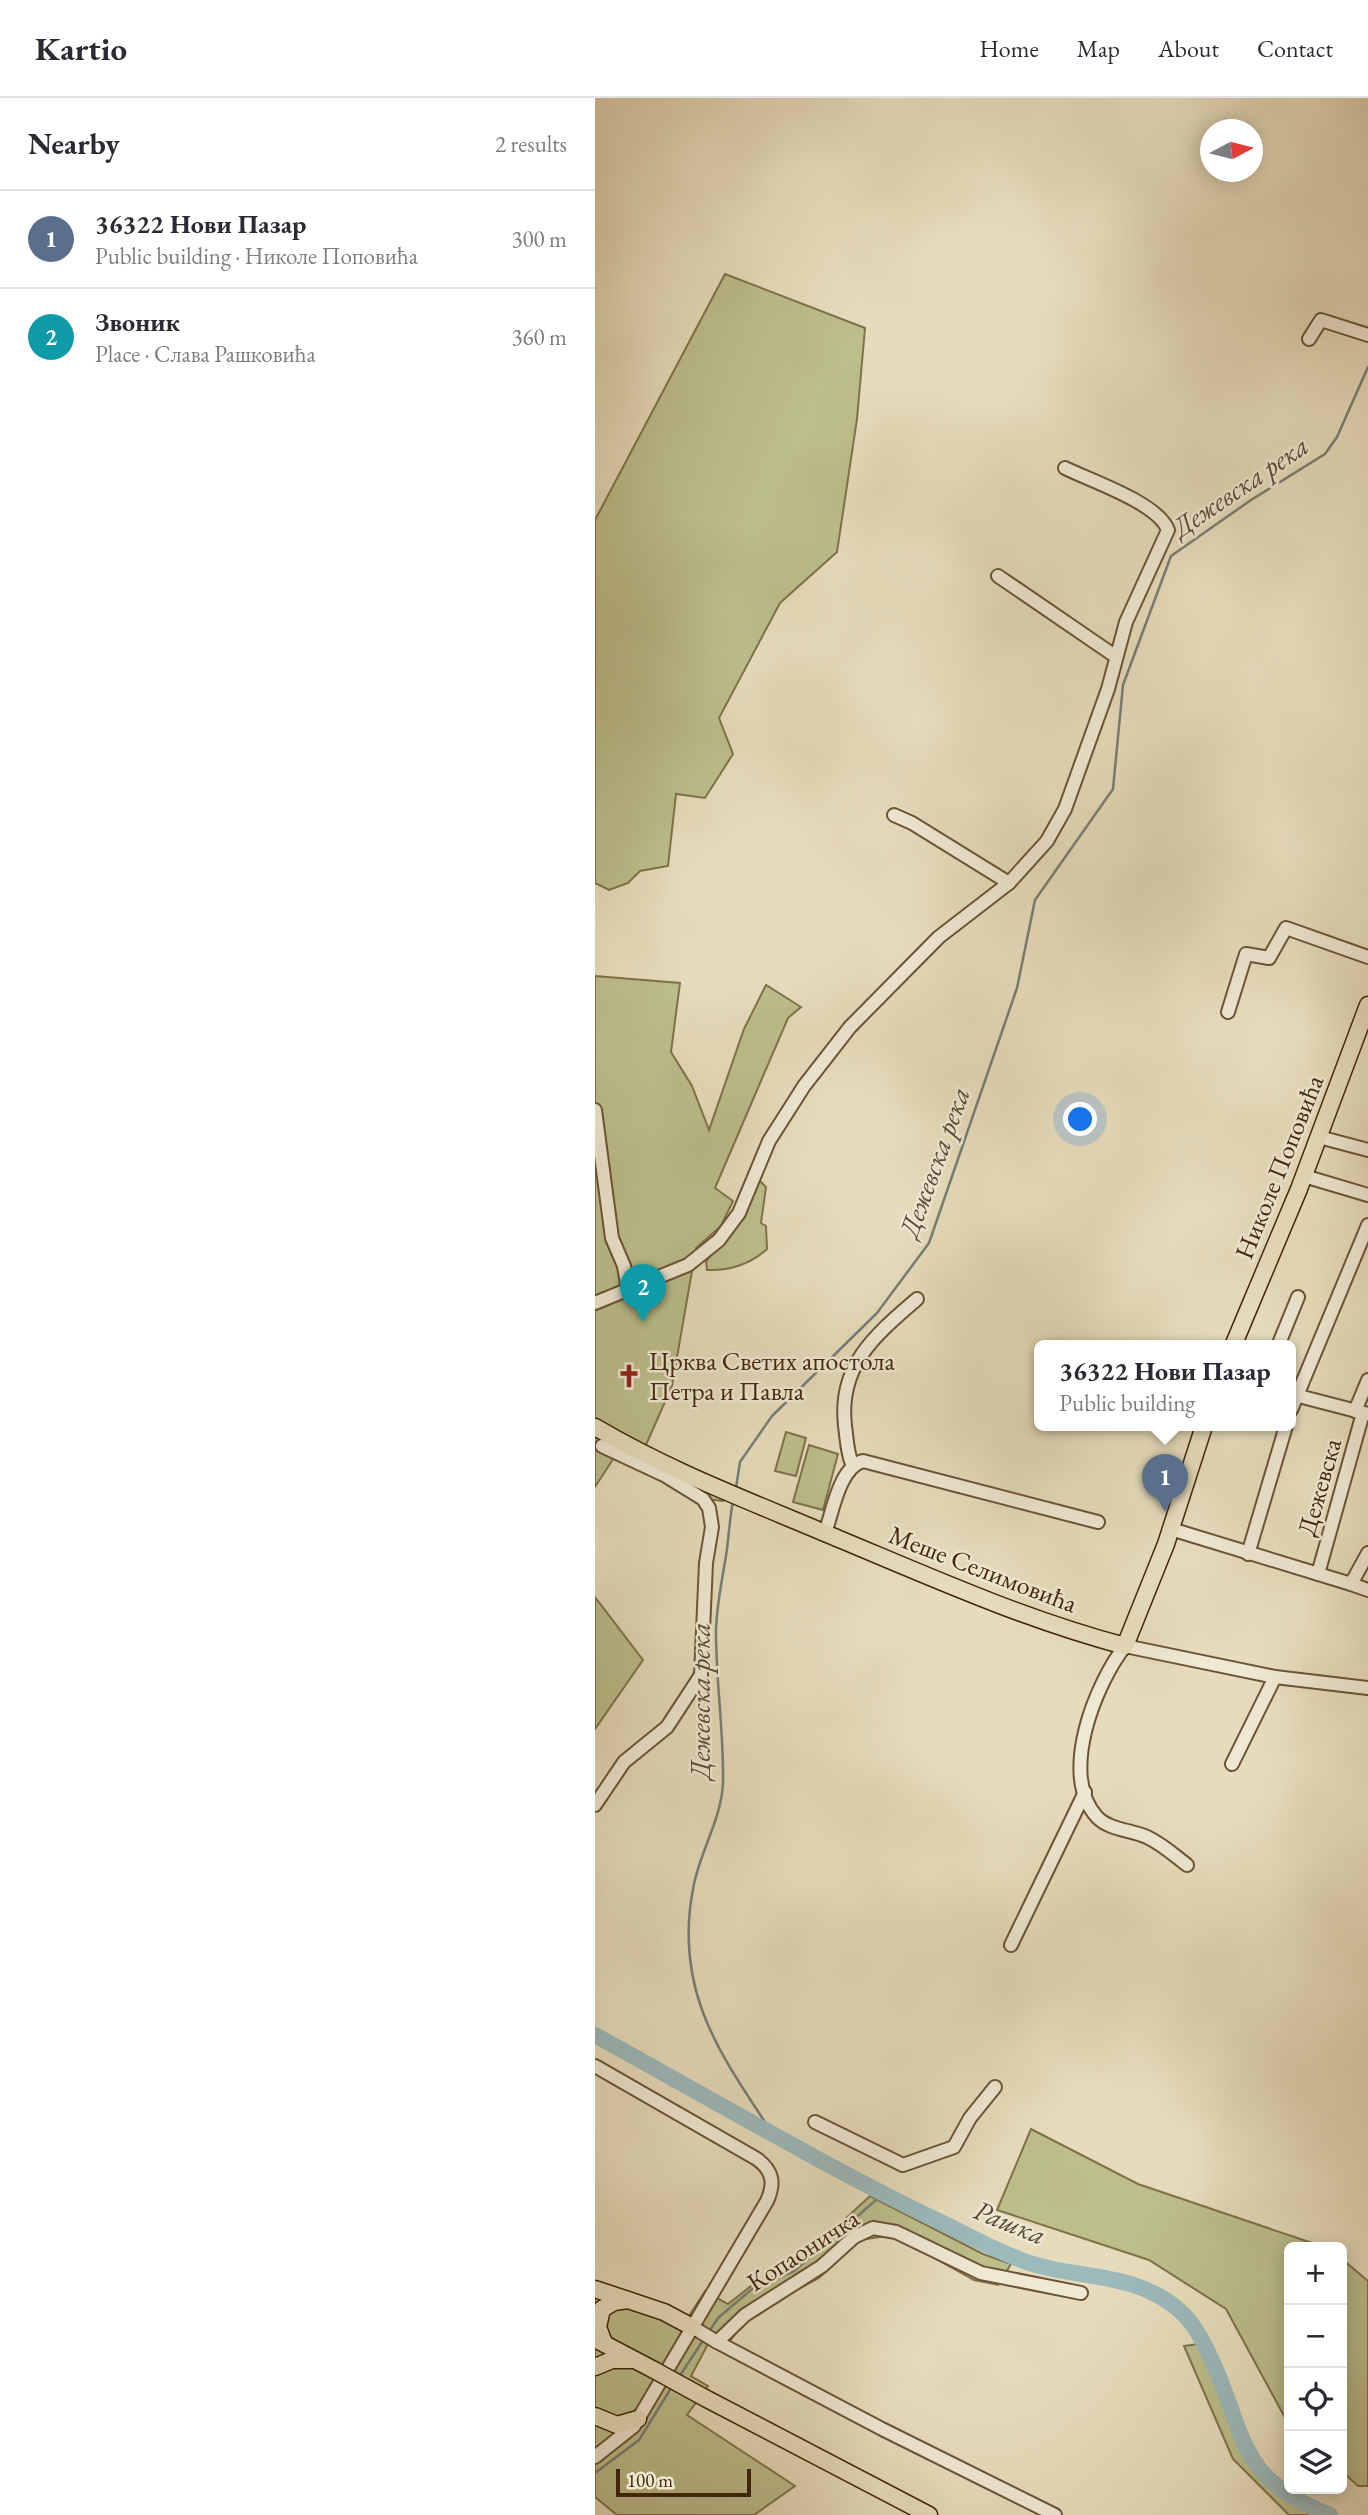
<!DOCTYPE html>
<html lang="en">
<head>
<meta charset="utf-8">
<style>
  :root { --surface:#fff; --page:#f7f7f7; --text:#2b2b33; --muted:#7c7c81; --line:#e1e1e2; --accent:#1a73e8 }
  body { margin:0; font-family:"EB Garamond",serif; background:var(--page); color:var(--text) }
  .controls { position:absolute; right:21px; bottom:21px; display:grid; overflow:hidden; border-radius:10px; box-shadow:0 4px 18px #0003 }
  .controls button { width:63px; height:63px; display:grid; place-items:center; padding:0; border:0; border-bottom:2px solid var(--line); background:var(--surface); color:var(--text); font:35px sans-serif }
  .compass { position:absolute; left:605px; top:21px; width:63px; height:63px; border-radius:50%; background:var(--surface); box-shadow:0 4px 18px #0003; rotate:83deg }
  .scale { position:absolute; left:21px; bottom:18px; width:135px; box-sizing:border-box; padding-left:7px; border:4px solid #422609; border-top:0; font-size:19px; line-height:24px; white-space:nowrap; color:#422609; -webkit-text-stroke:5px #efe8d3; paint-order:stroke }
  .you { position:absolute; left:486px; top:1022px; width:24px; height:24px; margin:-18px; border:5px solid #fff; border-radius:50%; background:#1a73e8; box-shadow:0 0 0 10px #1a73e833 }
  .badge { display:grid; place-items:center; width:46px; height:46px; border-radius:50%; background:var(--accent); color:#fff; font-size:23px; font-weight:700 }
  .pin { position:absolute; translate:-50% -58px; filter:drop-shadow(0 2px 4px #0008) }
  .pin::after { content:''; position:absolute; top:37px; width:24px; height:21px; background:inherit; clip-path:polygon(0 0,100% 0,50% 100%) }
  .popup { position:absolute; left:439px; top:1242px; width:262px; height:91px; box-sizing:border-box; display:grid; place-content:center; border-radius:10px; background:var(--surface); filter:drop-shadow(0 2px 5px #0005); font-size:23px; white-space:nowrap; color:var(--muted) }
  .popup b { font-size:26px; color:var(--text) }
  .popup::after { content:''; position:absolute; left:50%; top:100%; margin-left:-14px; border:14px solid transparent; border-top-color:var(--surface) }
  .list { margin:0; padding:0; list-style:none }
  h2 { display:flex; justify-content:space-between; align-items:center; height:91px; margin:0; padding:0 28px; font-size:30px }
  h2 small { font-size:23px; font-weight:400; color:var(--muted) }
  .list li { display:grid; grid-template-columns:46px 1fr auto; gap:21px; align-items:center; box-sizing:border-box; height:98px; padding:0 28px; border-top:2px solid var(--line) }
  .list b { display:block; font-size:26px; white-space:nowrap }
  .list p { margin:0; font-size:23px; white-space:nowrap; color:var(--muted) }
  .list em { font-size:23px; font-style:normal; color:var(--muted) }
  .icon { flex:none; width:38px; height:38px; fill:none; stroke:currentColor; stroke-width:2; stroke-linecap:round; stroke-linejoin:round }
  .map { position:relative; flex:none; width:773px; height:2417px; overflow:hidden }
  header { display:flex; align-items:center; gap:42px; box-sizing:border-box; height:98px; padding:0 35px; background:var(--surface); border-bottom:2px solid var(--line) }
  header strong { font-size:33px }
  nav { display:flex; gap:38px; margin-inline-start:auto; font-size:24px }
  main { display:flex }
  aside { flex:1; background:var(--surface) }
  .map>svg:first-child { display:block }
  .green { fill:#bcbe8c; stroke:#7f724a; stroke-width:2 }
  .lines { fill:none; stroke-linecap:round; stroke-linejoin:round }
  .stream { stroke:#787e74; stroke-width:2.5 }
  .river { stroke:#9cb9bc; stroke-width:16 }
  .minor-casing { stroke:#6b5436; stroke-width:16 }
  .major-casing { stroke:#422609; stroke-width:19 }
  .minor { stroke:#efe8d3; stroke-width:12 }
  .major { stroke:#e6dcbc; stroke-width:16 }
  .major-bridge-casing { stroke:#422609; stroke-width:19; stroke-linecap:butt }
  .major-bridge { stroke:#e6dcbc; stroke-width:16 }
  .labels { text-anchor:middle; stroke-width:5; stroke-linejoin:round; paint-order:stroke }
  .street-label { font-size:26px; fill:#422609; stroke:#efe8d3 }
  .poi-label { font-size:26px; fill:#422609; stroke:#efe8d3; text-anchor:start }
  .water-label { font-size:28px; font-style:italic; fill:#584b36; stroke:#efe8d3 }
</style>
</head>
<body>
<header>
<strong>Kartio</strong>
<nav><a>Home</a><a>Map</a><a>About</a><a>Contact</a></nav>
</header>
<main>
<aside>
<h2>Nearby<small>2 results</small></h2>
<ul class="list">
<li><span class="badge" style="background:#5c6f8a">1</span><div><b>36322 Нови Пазар</b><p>Public building · Николе Поповића</p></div><em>300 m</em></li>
<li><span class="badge" style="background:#0f9aa8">2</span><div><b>Звоник</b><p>Place · Слава Рашковића</p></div><em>360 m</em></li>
</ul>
</aside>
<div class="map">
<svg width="773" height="2417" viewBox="0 0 773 2417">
  <rect width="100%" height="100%" fill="#e6dcbc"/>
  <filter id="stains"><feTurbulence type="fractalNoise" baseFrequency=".00286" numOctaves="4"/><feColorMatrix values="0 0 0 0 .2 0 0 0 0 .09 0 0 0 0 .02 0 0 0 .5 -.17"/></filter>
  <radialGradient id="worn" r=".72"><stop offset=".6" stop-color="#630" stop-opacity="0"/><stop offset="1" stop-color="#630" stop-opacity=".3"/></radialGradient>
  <!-- green -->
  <g class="green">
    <polygon points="130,176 270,230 262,321 242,454 185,505 124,620 138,656 110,700 81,696 73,768 45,773 33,785 14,792 0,785 0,422"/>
    <polygon points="0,878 85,885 76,954 97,988 114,1032 149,931 171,887 206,909 193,920 120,1090 138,1103 126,1128 101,1150 77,1288 50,1349 129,1403 108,1401 22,1355 0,1389"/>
    <path d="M162 1080 171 1089 166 1125 171 1128 172 1151C156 1166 134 1173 112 1172L111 1163 150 1119Z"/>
    <polygon points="191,1334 211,1340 201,1378 180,1373"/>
    <polygon points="214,1347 243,1356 228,1412 198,1404"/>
    <polygon points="0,1499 48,1562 0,1631"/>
    <polygon points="436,2031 543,2086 729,2149 694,2149 694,2327 631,2211 554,2162 402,2112"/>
    <polygon points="275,2098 388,2156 416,2166 403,2187 379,2182 298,2137 265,2142 224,2180 175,2206 148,2226 127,2253 113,2246 96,2278 113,2288 92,2317 200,2388 159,2417 22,2417 0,2399 0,2188 94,2218 110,2193 133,2206 156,2188 196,2171"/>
    <polygon points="747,2161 773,2183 773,2388 763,2388 747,2373"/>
    <path d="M609 2245C648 2326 638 2380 735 2417H694L638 2361 589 2248Z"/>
  </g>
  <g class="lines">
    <!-- stream -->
    <g class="stream">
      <polyline points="141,1390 145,1364 177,1318 282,1215 334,1145 422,890 440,802 518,691 528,587 576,458 656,402 730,356 742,339 773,269"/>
      <path d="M138 1403C135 1419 134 1435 132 1451 128 1479 121 1507 121 1535 121 1585 129 1635 128 1684 127 1719 106 1752 99 1786 77 1890 124 1955 178 2036"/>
      <polyline points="113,2235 123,2220 157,2191 199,2173 288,2096"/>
      <polyline points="84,2279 109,2241"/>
      <polyline points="0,2375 44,2342 78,2287"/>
    </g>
    <!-- river -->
    <path class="river" d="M0 1937C111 1998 221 2063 335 2119 365 2133 395 2150 426 2162 478 2182 540 2172 585 2213 598 2224 607 2241 614 2256 652 2335 639 2380 735 2417"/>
    <!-- minor casing -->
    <g class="minor-casing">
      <g id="minor">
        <polyline points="714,241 726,222 773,237"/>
        <polyline points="403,478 520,558"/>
        <polyline points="299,717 317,725 414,785"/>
        <polyline points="633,914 651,856 674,860 691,830 773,859"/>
        <polyline points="0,1012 17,1140 29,1168 33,1192"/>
        <polyline points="724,1039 773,1052"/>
        <polyline points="709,1078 773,1097"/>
        <path d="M0 1205 93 1167 124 1142 144 1115 174 1043 209 988 255 929 344 839 414 785 452 743 470 711 513 591 531 524 573 432C563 405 496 383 470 370"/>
        <polyline points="683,1248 703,1199"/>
        <polyline points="696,1296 773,1316"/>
        <polyline points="696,1312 773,1127"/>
        <polyline points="760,1313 773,1282"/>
        <path d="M257 1366C252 1354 252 1342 250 1328 243 1268 279 1238 322 1201"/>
        <polyline points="576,1431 756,1486 773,1455"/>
        <path d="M230 1435C238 1413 244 1370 268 1363L503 1424"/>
        <polyline points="653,1456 691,1328"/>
        <polyline points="723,1476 768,1315"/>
        <polyline points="756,1486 773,1492"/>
        <polyline points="637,1666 680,1579"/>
        <polyline points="0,1707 29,1664 72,1629 106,1577 111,1465 117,1429 114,1410 108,1401 69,1377 7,1348"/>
        <path d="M592 1767C579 1757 567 1746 552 1739 537 1732 514 1732 502 1719 463 1677 501 1585 530 1548L680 1579 773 1590"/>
        <polyline points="416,1847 490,1694"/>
        <path d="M0 1968 162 2061C178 2073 180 2085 172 2103L39 2328 0 2359"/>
        <polyline points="220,2024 308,2067 359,2049 375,2020 400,1989"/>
        <polyline points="99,2230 122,2244 150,2217 227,2168 259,2139 278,2130 301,2134 386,2175 486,2195"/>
        <polyline points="122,2244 287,2331 460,2417"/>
      </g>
    </g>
    <!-- major casing -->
    <g class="major-casing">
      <g id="major">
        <polyline points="638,1248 704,1091 773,907"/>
        <path d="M0 1329C74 1373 157 1404 237 1438 333 1478 428 1521 530 1548L571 1446 609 1328"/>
        <polyline points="0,2191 69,2214 99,2230"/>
        <polyline points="2,2242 59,2272"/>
        <polyline points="9,2245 3,2229 7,2211 19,2204 33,2202"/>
        <polyline points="0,2269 17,2262 38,2262"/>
        <polyline points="110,2300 334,2417"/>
        <polyline points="0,2318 22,2327 43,2321"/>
      </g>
    </g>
    <!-- minor -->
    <use href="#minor" class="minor"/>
    <!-- major -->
    <use href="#major" class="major"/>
    <!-- major-bridge casing -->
    <g class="major-bridge-casing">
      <polyline id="major-bridge" points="59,2272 110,2300"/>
    </g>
    <!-- major-bridge -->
    <use href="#major-bridge" class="major-bridge"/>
  </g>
  <!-- icons -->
  <defs>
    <g id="church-bare" transform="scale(1.89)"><path d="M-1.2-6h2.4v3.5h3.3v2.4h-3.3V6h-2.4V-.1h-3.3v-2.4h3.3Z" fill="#8f2418" stroke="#efe8d3" stroke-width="2.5" paint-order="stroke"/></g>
  </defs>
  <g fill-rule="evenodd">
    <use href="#church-bare" x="34" y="1278"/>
  </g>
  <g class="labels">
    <!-- street labels -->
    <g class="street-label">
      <text transform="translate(684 1069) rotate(-68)" y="9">Николе Поповића</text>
      <text transform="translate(724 1389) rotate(-74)" y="9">Дежевска</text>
      <text transform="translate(388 1471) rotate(21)" y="9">Меше Селимовића</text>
      <text transform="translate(208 2152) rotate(-33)" y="9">Копаоничка</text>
    </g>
    <!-- poi labels -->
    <g class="poi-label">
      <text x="54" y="1272">Црква Светих апостола<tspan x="54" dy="30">Петра и Павла</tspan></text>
    </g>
    <!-- water labels -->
    <g class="water-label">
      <text transform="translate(645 388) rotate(-34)" y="10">Дежевска река</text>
      <text transform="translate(339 1064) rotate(-70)" y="10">Дежевска река</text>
      <text transform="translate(105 1603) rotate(-90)" y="10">Дежевска река</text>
      <text transform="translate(415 2124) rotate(22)" y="10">Рашка</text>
    </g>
  </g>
  <rect width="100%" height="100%" filter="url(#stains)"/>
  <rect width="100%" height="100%" fill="url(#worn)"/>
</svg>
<div class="controls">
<button>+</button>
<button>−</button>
<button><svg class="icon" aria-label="locate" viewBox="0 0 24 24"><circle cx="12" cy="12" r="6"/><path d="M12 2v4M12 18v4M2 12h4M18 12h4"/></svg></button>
<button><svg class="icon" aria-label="layers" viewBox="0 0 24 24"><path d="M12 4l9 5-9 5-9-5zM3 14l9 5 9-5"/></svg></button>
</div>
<svg class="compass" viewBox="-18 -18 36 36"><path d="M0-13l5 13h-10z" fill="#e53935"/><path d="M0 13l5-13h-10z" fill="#7c7c81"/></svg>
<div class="scale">100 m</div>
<div class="you"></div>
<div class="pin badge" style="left:570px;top:1414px;background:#5c6f8a">1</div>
<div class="popup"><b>36322 Нови Пазар</b>Public building</div>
<div class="pin badge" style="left:48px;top:1224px;background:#0f9aa8">2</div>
</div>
</main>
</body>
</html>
